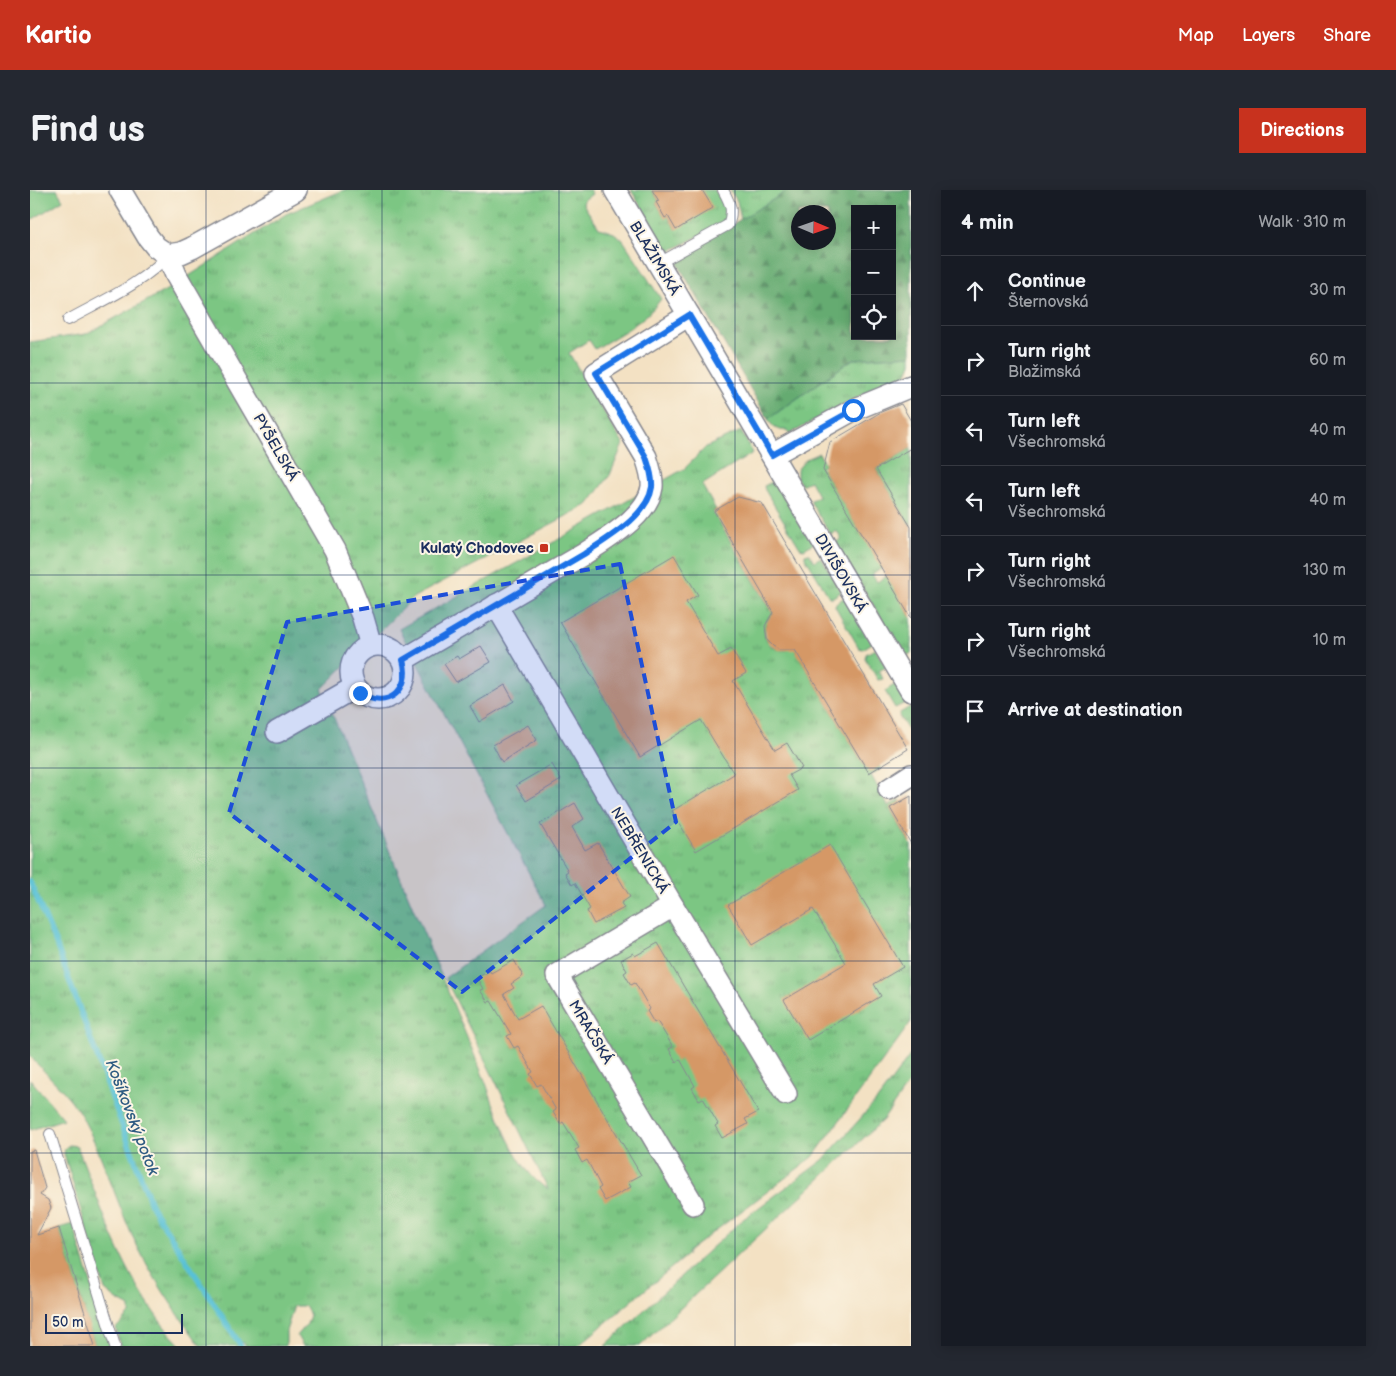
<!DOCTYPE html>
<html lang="en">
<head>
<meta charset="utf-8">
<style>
  :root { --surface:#171b24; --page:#242831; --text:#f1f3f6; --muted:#9ea1a6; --line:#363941; --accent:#c8321e }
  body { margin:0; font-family:"Balsamiq Sans",sans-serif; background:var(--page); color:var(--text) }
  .controls { position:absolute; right:15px; top:15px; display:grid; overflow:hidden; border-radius:0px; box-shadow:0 2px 12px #0003 }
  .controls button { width:45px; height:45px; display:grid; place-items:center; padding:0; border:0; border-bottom:1px solid var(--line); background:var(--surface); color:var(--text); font:25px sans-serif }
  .compass { position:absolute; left:761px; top:15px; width:45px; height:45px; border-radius:50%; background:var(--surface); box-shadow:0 2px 12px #0003; rotate:92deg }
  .scale { position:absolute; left:15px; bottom:12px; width:138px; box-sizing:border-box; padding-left:5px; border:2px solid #1b2f5e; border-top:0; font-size:14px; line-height:18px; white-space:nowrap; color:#1b2f5e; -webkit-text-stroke:4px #fcf5e5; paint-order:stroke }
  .stop { position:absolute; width:15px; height:15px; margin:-11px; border:4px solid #1a73e8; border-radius:50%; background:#fff }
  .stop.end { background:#1a73e8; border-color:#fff; box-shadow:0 1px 5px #0008 }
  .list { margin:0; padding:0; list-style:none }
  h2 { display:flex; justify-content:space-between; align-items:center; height:65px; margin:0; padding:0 20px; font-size:21px }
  h2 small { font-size:16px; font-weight:400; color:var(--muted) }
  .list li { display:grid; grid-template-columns:32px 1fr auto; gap:15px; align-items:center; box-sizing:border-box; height:70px; padding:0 20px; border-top:1px solid var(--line) }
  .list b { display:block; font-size:19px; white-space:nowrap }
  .list p { margin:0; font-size:16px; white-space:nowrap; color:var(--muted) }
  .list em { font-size:16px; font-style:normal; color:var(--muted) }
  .icon { flex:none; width:28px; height:28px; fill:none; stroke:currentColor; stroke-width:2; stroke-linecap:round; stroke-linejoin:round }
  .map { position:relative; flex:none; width:881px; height:1156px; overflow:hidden; border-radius:0px }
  header { display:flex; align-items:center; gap:30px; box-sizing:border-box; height:70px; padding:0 25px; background:var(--accent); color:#fff }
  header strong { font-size:24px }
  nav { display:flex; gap:28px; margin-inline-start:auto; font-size:18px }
  .intro { display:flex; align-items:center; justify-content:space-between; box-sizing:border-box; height:120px; padding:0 30px }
  h1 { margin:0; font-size:35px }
  .button { padding:12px 22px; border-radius:0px; background:var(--accent); color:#fff; font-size:18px; font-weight:700 }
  main { display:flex; gap:30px; padding:0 30px }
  aside { flex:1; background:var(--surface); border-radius:0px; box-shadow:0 2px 12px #0003 }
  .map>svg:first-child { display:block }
  .grass { fill:url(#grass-tufts); stroke:#4c7a70 }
  .forest { fill:url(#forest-firs); stroke:#406d68; fill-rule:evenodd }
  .park { fill:#7cc683; stroke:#4c7a70 }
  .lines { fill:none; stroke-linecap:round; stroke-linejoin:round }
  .stream { stroke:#59c1d6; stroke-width:5.5 }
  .building { fill:#d59866 }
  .lane-casing { stroke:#878890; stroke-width:12 }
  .street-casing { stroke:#878890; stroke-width:24 }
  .lane { stroke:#fff; stroke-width:10 }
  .street { stroke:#fff; stroke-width:21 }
  .route { stroke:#1a73e8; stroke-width:6 }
  .marked { fill:#1d4ed8; fill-opacity:0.2; stroke:#1d4ed8; stroke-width:4; stroke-dasharray:10 6; stroke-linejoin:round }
  .grid { fill:none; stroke:#1b2f5e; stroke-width:1; stroke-opacity:0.55 }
  .poi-dot { fill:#c8321e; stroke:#fcf5e5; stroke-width:2 }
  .labels { text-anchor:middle; stroke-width:4; stroke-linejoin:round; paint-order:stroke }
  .street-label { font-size:15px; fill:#1b2f5e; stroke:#fcf5e5 }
  .poi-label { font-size:15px; font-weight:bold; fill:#1b2f5e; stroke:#fcf5e5; text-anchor:end }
  .water-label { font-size:16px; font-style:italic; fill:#2e5b82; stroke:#fcf5e5 }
</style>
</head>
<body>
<header>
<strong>Kartio</strong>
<nav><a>Map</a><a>Layers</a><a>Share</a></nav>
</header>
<div class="intro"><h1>Find us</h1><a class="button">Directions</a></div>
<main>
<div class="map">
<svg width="881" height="1156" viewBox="0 0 881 1156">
  <defs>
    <pattern id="grass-tufts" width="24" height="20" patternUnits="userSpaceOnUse" patternTransform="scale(1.25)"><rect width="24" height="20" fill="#7cc683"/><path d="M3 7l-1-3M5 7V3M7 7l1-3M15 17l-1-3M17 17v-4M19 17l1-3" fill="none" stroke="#65a16e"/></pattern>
    <pattern id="forest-firs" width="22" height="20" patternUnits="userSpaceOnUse" patternTransform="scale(1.25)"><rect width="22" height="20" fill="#65ab71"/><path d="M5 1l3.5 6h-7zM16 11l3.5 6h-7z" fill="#528c60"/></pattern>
  </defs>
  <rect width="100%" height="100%" fill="#fcf5e5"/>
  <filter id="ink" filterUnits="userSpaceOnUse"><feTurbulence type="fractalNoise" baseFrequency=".02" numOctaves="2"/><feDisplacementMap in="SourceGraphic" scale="10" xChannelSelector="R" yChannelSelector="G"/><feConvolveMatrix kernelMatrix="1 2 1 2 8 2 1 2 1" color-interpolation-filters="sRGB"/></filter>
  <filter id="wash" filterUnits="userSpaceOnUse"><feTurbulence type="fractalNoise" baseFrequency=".0096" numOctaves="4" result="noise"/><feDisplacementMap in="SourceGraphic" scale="20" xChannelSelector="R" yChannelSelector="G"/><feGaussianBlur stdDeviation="1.12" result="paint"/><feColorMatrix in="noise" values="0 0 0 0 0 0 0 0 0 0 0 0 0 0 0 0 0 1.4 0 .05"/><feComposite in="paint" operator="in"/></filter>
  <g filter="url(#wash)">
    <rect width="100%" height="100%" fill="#f3e1c3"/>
    <!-- grass -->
    <g class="grass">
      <path d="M314 0H560L562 4 554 10 553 14 569 38 584 43 593 50 631 109C615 132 588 145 565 159L559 150 539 163 593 254 580 285 559 314 384 407 292 499 456 893C467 925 487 982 518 999L415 788 516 715 369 439 654 279 676 257 711 241 723 263 672 295 686 320 683 322 743 423C724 441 740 468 764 458L839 583 850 576 852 578 841 585 858 616 870 610 871 612 860 619 881 655V832L783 967 656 1063 658 1064 548 1156H273L267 1146 277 1134 280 1125 275 1116H264L256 1141V1156H216L213 1152 207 1156H171C144 1120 120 1084 101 1043 84 1005 72 963 52 927 39 903 17 886 0 866V152L56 144 140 98 256 24Z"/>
      <polygon points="601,0 622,0 629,11 626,13 635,27 638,26 646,40 672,0 685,0 697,20 696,32 638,62"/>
      <polygon points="700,0 759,0 711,30 707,11"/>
      <path d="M881 165V173L875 188 850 196 837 202 760 244 757 240C747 241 743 238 738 229L823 169Z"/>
      <polygon points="881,258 881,337 846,279"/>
      <polygon points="789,263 795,275 791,277 852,378 842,385 847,392 857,386 881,428 881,463 875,467 805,353 811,349 807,341 801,345 780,311 788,306 780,291 771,295 767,288 767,280 776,269"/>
      <polygon points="746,290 784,353 774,359 770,358 735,300 734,296"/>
      <polygon points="779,363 784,371 791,367 811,402 803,407 799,407 775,367 775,364"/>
      <polygon points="815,407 842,453 833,459 829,458 805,416 806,413"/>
      <polygon points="845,459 856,477 849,481 853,489 848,490 835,468 836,464"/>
      <polygon points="866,494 877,512 865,518 855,501"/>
      <polygon points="880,517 881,519 881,545 869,526 870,523"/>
      <polygon points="881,864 881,890 853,930 610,1156 575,1156 712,1030 793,970 848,909"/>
      <path d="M39 955 47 956C75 1027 98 1100 151 1156H90L86 1138 100 1124V1117L86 1109 75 1100 34 964 35 958Z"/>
      <polygon points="43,1034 80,1156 65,1156 29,1038"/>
    </g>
    <!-- forest -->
    <path class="forest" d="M759 0H881V165L823 169 738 229 645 69ZM825 19H862V146H825ZM768 22H798V52H768Z"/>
    <!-- park -->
    <g class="park">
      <polygon points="0,0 27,0 33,10 0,31"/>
      <polygon points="0,889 34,929 0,940"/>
    </g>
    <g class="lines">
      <!-- stream -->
      <polyline class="stream" points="0,692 26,754 122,1017 211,1156"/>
    </g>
    <g id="blocks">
      <!-- building -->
      <g class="building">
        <polygon points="622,0 672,0 683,18 646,40 638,26 635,28 626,12 629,11"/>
        <polygon points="871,214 881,231 881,258 846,279 881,337 881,428 793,280 800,252 851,222"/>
        <polygon points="708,307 732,313 878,559 839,583 765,460 749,460 743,456 737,450 735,436 743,422 684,321"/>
        <polygon points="644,365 668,405 656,412 688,466 701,459 716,483 703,491 745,560 757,553 772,578 759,585 768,600 666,661 642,621 704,584 671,530 610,567 530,432"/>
        <polygon points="451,456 461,472 426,492 414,474 427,466 429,469"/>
        <polygon points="475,495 484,511 449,532 440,516"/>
        <polygon points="498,535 507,550 472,572 463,555"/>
        <polygon points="522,574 531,590 496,611 486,595"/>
        <polygon points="881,606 881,654 860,618"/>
        <polygon points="545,613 554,629 542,637 555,660 568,653 600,707 591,713 594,718 564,734 557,721 560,719 545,693 542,695 535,683 538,681 510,634"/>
        <polygon points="800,655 873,777 844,794 851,806 778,850 754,810 816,773 783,719 722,755 698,715"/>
        <polygon points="628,753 728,922 715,929 718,934 692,948 685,936 688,934 673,908 669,910 662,898 665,896 650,869 646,872 639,859 643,857 627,831 624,833 617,821 620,819 605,793 601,795 594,783 597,781 591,770 603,763 605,766"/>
        <polygon points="484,770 493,786 481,794 484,798 474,804 488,829 511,816 611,985 598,992 601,997 575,1011 568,999 571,997 557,970 552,973 545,960 549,958 533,932 530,934 523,922 526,920 511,894 507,896 500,884 503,882 488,856 484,858 477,846 481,844 461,811 458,812 450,800 453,799 447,788 460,781 461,783"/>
        <polygon points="4,960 15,998 10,1005 18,1010 21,1018 7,1045 29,1038 65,1156 0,1156 0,961"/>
      </g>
    </g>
  </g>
  <g filter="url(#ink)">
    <use href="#blocks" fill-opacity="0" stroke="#878890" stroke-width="1"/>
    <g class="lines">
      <!-- lane casing -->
      <g class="lane-casing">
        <g id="lane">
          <path d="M629 73 698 35C704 20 700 13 693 0"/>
          <path d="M38 130C70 112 114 93 138 65"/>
          <polyline points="20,944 85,1156"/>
        </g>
      </g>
      <!-- street casing -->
      <g class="street-casing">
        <g id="street">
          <polyline points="90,0 118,47 126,57 138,65 146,85 305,360 333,428 341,456"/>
          <polyline points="585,0 881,501"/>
          <polyline points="138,65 151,63 162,58 266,0"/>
          <polyline points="742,265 823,220 881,196"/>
          <polyline points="466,415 643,716 756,904"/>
          <circle cx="348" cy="482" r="27"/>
          <path d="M373 470 554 364C576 349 618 326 622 297 623 287 619 276 616 267L566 183 659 125"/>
          <polyline points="247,542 325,497"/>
          <polyline points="859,599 881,585"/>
          <polyline points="643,716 527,785 663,1014"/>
        </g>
      </g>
      <!-- lane -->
      <use href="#lane" class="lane"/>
      <!-- street -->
      <use href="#street" class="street"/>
    </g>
  </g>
  <g class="lines" filter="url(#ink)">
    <!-- route -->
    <path class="route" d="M330 503C357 521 382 500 373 470L554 364C576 349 618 326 622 297 623 287 619 276 616 267L566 183 659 125 742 265 823 220"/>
  </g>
  <!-- marked area -->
  <path class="marked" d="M590 374 646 632 432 802 199 623 257 432Z"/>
  <!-- grid -->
  <path class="grid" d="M176 0V1156M352 0V1156M529 0V1156M705 0V1156M0 193H881M0 385H881M0 578H881M0 771H881M0 963H881"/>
  <!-- markers -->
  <rect class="poi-dot" x="509" y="353" width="10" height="10" rx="2.5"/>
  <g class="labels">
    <!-- street labels -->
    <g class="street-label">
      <text transform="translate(625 68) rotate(59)" y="5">BLAŽIMSKÁ</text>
      <text transform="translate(246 257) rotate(60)" y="5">PYŠELSKÁ</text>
      <text transform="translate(811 383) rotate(60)" y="5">DIVIŠOVSKÁ</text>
      <text transform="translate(610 660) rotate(59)" y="5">NEBŘENICKÁ</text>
      <text transform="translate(561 842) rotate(59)" y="5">MRAČSKÁ</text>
    </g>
    <!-- poi labels -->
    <g class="poi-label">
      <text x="504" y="363">Kulatý Chodovec</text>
    </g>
    <!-- water labels -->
    <g class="water-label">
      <text transform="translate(103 927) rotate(69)" y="6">Košíkovský potok</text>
    </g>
  </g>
</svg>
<div class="controls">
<button>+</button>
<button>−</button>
<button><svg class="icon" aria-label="locate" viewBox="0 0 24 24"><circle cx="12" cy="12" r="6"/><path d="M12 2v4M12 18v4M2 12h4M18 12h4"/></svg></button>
</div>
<svg class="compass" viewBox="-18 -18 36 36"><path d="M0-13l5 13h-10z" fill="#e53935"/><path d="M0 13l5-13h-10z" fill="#9ea1a6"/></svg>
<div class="scale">50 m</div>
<div class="stop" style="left:823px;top:220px"></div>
<div class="stop end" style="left:330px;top:503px"></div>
</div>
<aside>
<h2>4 min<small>Walk · 310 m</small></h2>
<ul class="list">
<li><svg class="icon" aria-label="ahead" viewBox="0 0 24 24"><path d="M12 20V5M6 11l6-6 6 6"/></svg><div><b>Continue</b><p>Šternovská</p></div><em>30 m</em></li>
<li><svg class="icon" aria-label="right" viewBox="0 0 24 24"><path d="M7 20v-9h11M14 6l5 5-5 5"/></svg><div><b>Turn right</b><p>Blažimská</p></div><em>60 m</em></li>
<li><svg class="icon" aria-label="left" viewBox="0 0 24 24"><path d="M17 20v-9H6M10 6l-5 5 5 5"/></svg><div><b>Turn left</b><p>Všechromská</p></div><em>40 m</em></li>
<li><svg class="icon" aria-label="left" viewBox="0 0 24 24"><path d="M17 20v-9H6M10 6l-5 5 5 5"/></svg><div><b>Turn left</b><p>Všechromská</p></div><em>40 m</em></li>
<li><svg class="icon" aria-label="right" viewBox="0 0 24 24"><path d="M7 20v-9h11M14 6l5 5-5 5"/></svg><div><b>Turn right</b><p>Všechromská</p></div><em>130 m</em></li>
<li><svg class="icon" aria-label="right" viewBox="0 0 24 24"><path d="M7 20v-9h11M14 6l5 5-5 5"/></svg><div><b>Turn right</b><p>Všechromská</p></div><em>10 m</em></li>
<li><svg class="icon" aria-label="arrive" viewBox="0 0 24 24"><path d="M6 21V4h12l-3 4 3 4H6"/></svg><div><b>Arrive at destination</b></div></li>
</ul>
</aside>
</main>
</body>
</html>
